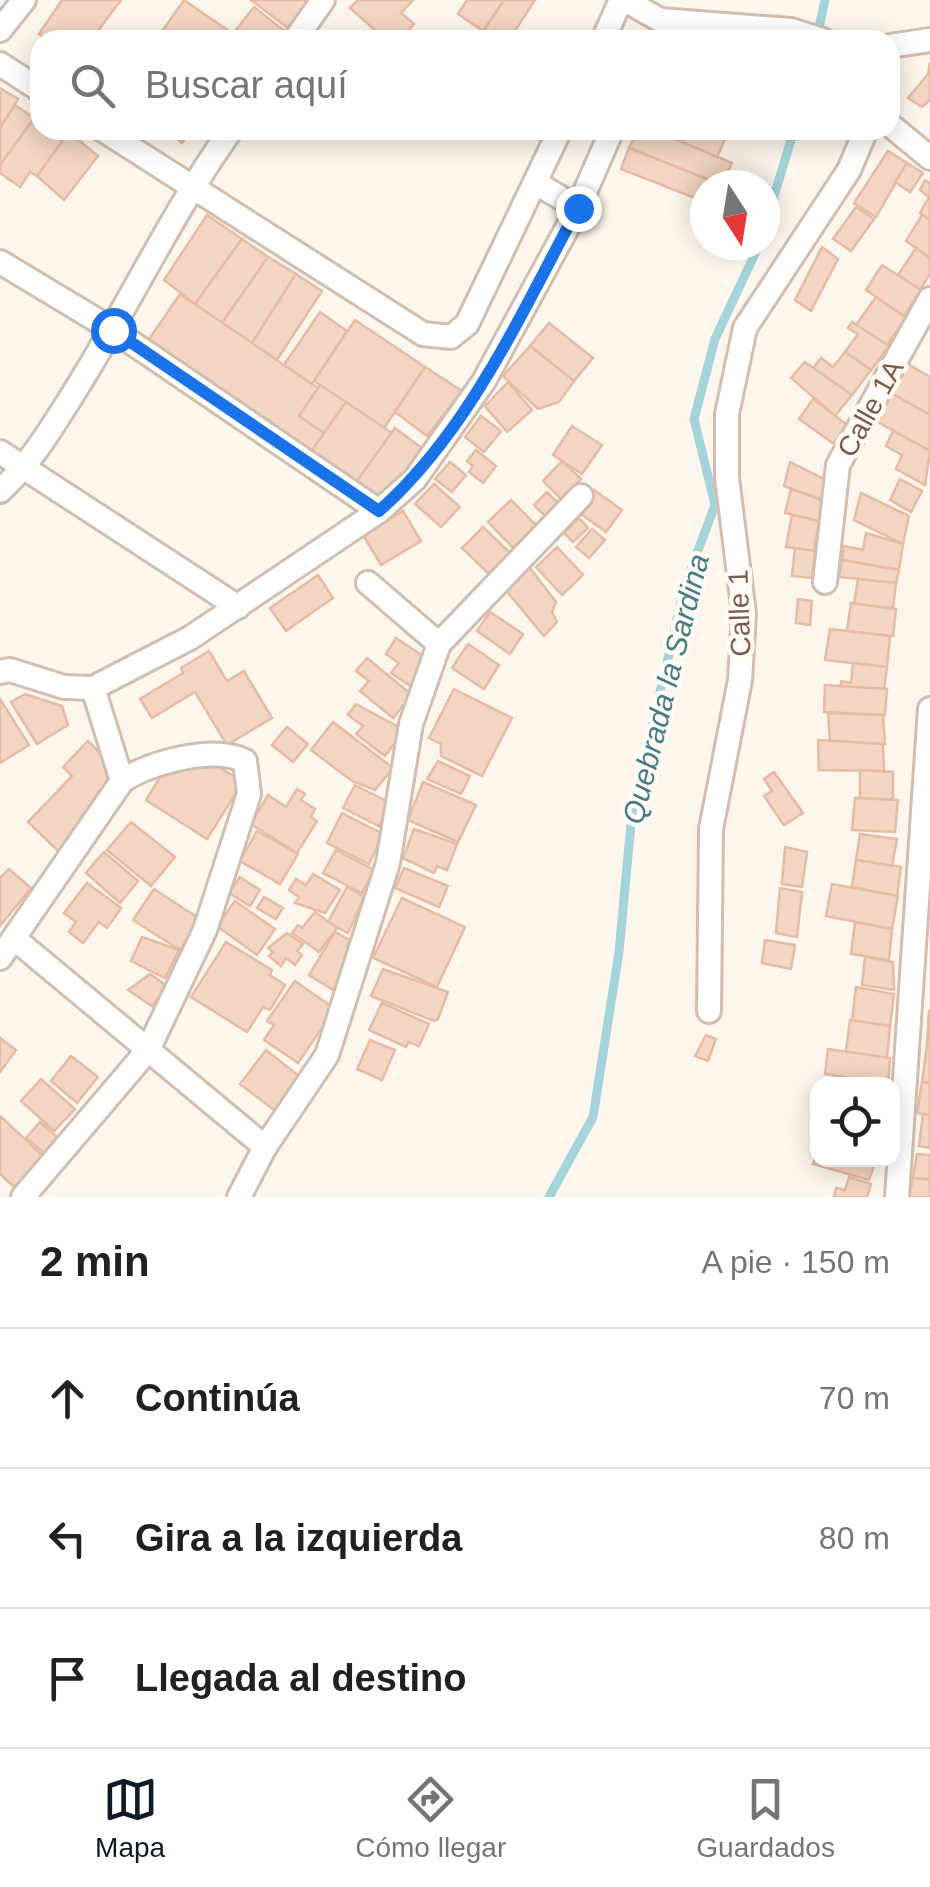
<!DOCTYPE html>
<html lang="es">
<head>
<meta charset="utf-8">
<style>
  :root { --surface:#fff; --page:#f2f2f2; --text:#202124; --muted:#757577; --line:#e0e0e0; --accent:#111827 }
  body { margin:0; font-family:Helvetica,sans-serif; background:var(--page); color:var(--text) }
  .controls { position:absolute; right:30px; bottom:30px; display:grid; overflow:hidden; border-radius:20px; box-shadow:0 5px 25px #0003 }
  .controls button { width:90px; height:90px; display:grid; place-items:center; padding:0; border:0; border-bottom:2px solid var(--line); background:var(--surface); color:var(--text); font:50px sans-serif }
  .compass { position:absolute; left:690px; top:170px; width:90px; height:90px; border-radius:50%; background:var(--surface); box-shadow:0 5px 25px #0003; rotate:168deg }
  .stop { position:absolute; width:30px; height:30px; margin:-22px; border:8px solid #1a73e8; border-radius:50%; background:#fff }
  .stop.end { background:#1a73e8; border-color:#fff; box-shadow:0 2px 10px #0008 }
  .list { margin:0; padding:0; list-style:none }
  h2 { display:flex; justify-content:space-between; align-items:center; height:130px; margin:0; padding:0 40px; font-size:42px }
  h2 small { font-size:32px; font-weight:400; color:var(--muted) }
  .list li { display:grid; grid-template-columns:65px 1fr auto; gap:30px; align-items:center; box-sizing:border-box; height:140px; padding:0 40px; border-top:2px solid var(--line) }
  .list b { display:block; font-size:38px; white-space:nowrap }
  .list em { font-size:32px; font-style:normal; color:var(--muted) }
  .icon { flex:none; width:55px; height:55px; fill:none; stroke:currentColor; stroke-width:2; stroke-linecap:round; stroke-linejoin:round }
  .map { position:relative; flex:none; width:930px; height:1197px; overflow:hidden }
  .search { position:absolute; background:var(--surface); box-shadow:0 5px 25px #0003; left:30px; right:30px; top:30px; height:110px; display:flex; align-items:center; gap:25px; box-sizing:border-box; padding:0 35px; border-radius:30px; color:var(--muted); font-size:38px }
  .sheet { height:550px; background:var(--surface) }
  nav { display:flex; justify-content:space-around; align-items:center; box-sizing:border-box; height:140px; border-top:2px solid var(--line); background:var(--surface); font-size:28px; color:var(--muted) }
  nav a { display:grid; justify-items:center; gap:5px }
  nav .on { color:var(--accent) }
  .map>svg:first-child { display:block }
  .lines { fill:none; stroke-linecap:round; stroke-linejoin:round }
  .stream { stroke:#a5d3da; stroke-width:9 }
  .building { fill:#f3d5c3; stroke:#e6bba3; stroke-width:2.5 }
  .street-casing { stroke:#d1beb0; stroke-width:28 }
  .street { stroke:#fff; stroke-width:22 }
  .route { stroke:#1a73e8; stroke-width:12 }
  .labels { text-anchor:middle; stroke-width:9; stroke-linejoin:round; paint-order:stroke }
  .street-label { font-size:28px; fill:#7a5c4d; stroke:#fffaf3 }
  .water-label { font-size:30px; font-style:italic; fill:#437c86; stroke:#fffaf3 }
</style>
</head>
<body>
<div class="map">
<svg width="930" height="1197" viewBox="0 0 930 1197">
  <rect width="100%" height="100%" fill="#fdf6ec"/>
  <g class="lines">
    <!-- stream -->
    <g class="stream">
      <polyline points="817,37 825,0"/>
      <polyline points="765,226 794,130"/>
      <polyline points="549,1197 593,1117 619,952 632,813 685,585 715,505 694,419 715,339 759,245"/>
    </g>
  </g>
  <!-- building -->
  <g class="building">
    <polygon points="62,0 121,0 91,40 47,40 39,34"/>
    <polygon points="184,0 233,34 228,40 156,40"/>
    <polygon points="251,0 310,0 288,28"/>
    <polygon points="358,0 413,0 401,13 414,24 400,40 386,40 350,8"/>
    <polygon points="504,0 483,31 458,14 467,0"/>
    <polygon points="504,0 535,0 509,40 478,40"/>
    <polygon points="254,7 292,37 290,40 228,40"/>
    <polygon points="930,63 930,100 922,107 908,98 928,74"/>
    <polygon points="0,88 18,99 0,128"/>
    <polygon points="15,105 34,118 0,165 0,128"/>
    <polygon points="40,111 40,130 69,132 37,176 30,172 20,187 0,173 0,165"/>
    <polygon points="165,130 192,130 182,143"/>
    <polygon points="637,130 655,130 732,163 722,185 629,148"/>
    <polygon points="655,130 707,130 725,139 717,157"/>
    <polygon points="69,132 98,156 64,200 37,176"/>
    <polygon points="629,148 722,185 723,185 705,185 705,202 621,169"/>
    <polygon points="888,151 907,163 876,217 854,203"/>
    <polygon points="907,163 923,173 910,192 895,182"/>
    <polygon points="925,180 930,183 930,220 920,213 929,197 920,190"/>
    <polygon points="856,207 874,219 851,251 833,239"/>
    <polygon points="207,215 242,239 195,304 164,280"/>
    <polygon points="922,215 930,220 930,258 906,241"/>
    <polygon points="242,239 268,257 222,323 195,304"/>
    <polygon points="822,247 838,259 811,311 795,300"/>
    <polygon points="916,248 930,258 930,274 920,290 898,275"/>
    <polygon points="268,257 296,274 252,343 222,323"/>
    <polygon points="882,265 921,290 904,316 866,290"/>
    <polygon points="296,274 322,291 277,360 252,343"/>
    <polygon points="180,294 318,388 299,416 324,433 308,457 145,345"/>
    <polygon points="876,297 906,318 887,345 856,325"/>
    <polygon points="320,312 347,331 312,384 284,365"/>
    <polygon points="355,320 425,367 384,428 314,381"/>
    <polygon points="852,322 889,346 871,370 845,352 858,334 848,328"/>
    <polygon points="549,323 593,358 574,381 530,346"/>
    <polygon points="530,346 574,381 559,402 538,409 503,376"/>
    <polygon points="845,352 871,370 852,395 813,368 821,358 833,367"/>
    <polygon points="805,362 852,395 835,416 791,378"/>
    <polygon points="908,364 930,377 930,415 891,393"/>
    <polygon points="425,367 462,391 427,436 395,412"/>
    <polygon points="508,382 532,410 507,432 485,406"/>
    <polygon points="320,385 346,402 324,433 299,416"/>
    <polygon points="891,393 930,415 930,451 876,421"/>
    <polygon points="813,399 847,425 834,444 799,419"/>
    <polygon points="346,402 392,433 355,484 310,453"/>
    <polygon points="481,416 501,431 484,452 465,437"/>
    <polygon points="572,426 602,445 582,474 553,455"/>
    <polygon points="395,428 423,449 386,501 357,481"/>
    <polygon points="893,431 930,451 925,485 896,469 902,455 886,446"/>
    <polygon points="476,450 496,466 483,483 469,472 473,466 467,461"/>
    <polygon points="562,461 581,479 561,499 543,481"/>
    <polygon points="450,462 466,475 452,492 435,479"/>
    <polygon points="790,462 830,482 825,501 784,486"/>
    <polygon points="900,479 922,491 911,512 890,500"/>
    <polygon points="434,484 460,507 441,527 415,504"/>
    <polygon points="791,489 825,501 819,521 785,513"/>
    <polygon points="594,490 622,510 606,532 578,512"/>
    <polygon points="547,492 558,503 545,516 534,505"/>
    <polygon points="861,493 909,516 903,544 854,520"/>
    <polygon points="511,500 539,528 516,551 488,522"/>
    <polygon points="403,511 421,541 381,565 363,535"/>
    <polygon points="792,515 819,521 814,551 786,547"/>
    <polygon points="579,518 588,528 573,542 564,533"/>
    <polygon points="483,527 511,554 490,575 462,548"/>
    <polygon points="592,529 605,540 589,558 576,547"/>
    <polygon points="866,533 903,544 899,570 842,560 844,546 863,550"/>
    <polygon points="557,547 583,575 562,595 536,567"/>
    <polygon points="795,548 815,551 812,578 792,576"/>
    <polygon points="842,560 899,570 896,583 839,577"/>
    <polygon points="530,568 556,602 552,612 557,622 544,636 504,588"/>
    <polygon points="318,575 333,598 286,631 270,608"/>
    <polygon points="858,579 896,583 893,608 854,604"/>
    <polygon points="798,599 812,601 810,625 796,623"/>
    <polygon points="851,603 896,609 893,636 847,631"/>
    <polygon points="490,612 523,634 510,654 477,631"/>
    <polygon points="830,629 890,636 887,667 825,660"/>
    <polygon points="396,638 433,663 415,689 391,673 399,663 386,654"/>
    <polygon points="468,644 499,665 484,689 452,668"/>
    <polygon points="209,651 227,681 244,671 272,718 227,745 195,692 152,718 140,699 183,673 181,668"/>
    <polygon points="367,658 412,695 393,718 360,691 369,681 356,671"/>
    <polygon points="853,663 887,667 884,689 841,688 841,681 851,683"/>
    <polygon points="825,685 887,689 885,715 824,712"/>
    <polygon points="454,689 512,718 482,776 441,756 441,744 429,738"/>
    <polygon points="25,694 62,706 68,725 37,744 11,702"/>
    <polygon points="0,699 29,745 0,763"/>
    <polygon points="356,704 404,730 385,756 356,734 363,726 348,715"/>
    <polygon points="828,713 883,715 885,744 830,741"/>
    <polygon points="333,722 393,768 375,790 352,781 311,750"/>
    <polygon points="287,727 308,744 293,762 272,745"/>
    <polygon points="818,740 883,744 884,771 819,770"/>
    <polygon points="88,741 111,764 110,782 81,818 83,826 58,851 28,822 72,776 63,767"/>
    <polygon points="438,761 470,776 461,794 427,779"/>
    <polygon points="211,762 243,782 207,839 146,800 160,777"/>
    <polygon points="860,770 893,772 893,800 860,798"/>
    <polygon points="774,772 803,813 784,825 764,796 772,791 764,779"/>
    <polygon points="423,782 476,805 458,842 408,820"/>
    <polygon points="355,785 390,803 379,826 343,808"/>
    <polygon points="297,789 305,794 301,800 315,809 311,817 317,821 297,853 251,824 268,795 286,807"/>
    <polygon points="855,798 898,800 895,832 852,830"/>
    <polygon points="342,813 383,834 369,864 327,843"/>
    <polygon points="131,822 175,857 151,886 107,850"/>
    <polygon points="414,829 457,844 447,870 437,866 434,873 403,858"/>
    <polygon points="257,831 298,854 280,884 240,861"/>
    <polygon points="860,834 897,839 892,866 856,860"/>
    <polygon points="785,847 807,852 802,887 782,884"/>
    <polygon points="336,850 374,870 362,893 323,873"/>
    <polygon points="104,852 138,881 120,903 86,873"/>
    <polygon points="856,860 901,867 897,896 852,887"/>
    <polygon points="404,868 448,886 439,907 395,888"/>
    <polygon points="9,869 31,888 0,926 0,878"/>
    <polygon points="313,874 340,890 325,913 295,903 299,897 289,890 296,879 306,885"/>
    <polygon points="240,877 260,890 250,906 229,893"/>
    <polygon points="87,883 121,908 107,928 99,922 83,943 69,932 76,922 64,913"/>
    <polygon points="832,884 898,896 892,929 826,916"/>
    <polygon points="347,887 364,897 348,933 328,922"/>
    <polygon points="780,888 802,892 797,937 776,933"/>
    <polygon points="154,889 200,919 180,950 133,920"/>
    <polygon points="264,897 283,908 276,919 257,908"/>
    <polygon points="402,898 465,927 437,987 373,958"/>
    <polygon points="235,901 275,929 257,955 217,926"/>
    <polygon points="315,912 337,928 319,952 292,933 298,925 302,928"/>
    <polygon points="855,922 892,929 889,960 851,954"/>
    <polygon points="335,932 350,940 347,945 353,952 342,971 349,975 338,993 309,975"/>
    <polygon points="287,933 303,944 297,951 302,955 295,965 286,958 281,966 269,956 273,952 268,948"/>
    <polygon points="142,937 179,950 165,978 131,961"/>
    <polygon points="765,940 795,945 791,969 762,963"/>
    <polygon points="226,942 272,970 270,975 285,985 270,1010 263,1007 247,1032 191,997"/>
    <polygon points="865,957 893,962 894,990 862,985"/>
    <polygon points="383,969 448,992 438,1019 434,1021 371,996"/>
    <polygon points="150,974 167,986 152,1006 128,990"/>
    <polygon points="295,981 335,1009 298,1063 264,1040 274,1025 267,1021"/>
    <polygon points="856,987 894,994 890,1026 852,1021"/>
    <polygon points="382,1003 429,1024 419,1046 408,1042 406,1047 369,1030"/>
    <polygon points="929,1011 930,1011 930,1044 927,1043"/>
    <polygon points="850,1020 890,1026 887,1058 846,1052"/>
    <polygon points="706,1035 716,1039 708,1061 695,1056"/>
    <polygon points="0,1038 16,1050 0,1072"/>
    <polygon points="370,1040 395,1050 382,1080 357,1069"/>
    <polygon points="927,1045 930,1046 930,1083 922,1082"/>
    <polygon points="828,1049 890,1058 888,1084 825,1074"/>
    <polygon points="266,1050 300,1077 274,1110 240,1084"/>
    <polygon points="71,1056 98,1077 77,1103 51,1081"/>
    <polygon points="41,1079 75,1109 54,1131 21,1101"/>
    <polygon points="922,1082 930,1083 930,1115 917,1113"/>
    <polygon points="923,1114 930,1115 930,1148 919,1146"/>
    <polygon points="0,1116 43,1156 14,1187 0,1174"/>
    <polygon points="40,1122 57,1137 44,1153 26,1138"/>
    <polygon points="818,1150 818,1160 876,1160 869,1180 813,1164"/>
    <polygon points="917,1154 930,1155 930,1179 913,1178"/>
    <polygon points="849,1177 871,1184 867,1197 834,1197 836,1188 845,1190"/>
    <polygon points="913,1178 930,1180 930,1197 909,1197"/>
  </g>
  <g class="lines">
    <!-- street casing -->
    <g class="street-casing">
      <g id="street">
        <polyline points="625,0 660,20 791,30 823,40"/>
        <polyline points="0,30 24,0"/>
        <polyline points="295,40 323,0"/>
        <polyline points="603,40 621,0"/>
        <polyline points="890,46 930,40"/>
        <polyline points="0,64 40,90"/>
        <polyline points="890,125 930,158"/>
        <polyline points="103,130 423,334 451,337 467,324 560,130"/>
        <polyline points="536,183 578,208"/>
        <polyline points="0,262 113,330 379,511"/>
        <polyline points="0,452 238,607"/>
        <path d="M0 491C31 463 51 429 73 394 128 307 171 214 231 130"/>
        <polyline points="825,582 838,465 930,299"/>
        <polyline points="368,583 439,644"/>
        <polyline points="0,672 10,670 64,687 93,688 190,638 379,511 415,479 484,381 578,208 612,130"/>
        <polyline points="93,688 122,781"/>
        <polyline points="16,940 265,1147"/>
        <path d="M0 958 122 781C151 762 214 745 245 761L249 794 205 930 148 1050 23 1197"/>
        <polyline points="709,1011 711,829 740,680 744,614 727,478 727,414 745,328 849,170 866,130"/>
        <polyline points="239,1197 265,1147 327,1055 388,863 411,724 439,644 581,496"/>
        <polyline points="897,1197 930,709"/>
      </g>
    </g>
    <!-- street -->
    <use href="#street" class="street"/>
  </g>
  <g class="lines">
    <!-- route -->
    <path class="route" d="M113 330 379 511C470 430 521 313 578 208"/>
  </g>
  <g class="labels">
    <!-- street labels -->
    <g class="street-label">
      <text transform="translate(870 408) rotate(-61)" y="10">Calle 1A</text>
      <text transform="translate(739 613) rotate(-92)" y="10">Calle 1</text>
    </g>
    <!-- water labels -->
    <g class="water-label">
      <text transform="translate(666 689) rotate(-76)" y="10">Quebrada la Sardina</text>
    </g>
  </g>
</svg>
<div class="controls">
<button><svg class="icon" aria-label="locate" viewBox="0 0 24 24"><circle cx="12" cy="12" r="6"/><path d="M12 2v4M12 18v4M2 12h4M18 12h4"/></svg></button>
</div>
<svg class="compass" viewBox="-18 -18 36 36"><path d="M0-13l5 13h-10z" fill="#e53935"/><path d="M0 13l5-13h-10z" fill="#757577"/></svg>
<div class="stop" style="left:113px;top:330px"></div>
<div class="stop end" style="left:578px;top:208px"></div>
<div class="search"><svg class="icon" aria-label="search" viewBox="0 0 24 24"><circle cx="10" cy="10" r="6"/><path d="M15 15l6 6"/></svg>Buscar aquí</div>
</div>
<section class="sheet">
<h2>2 min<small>A pie · 150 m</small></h2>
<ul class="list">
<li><svg class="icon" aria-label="ahead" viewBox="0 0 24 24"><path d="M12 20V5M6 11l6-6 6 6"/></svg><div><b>Continúa</b></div><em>70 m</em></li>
<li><svg class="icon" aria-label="left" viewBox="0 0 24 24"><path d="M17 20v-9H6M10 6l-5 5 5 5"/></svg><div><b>Gira a la izquierda</b></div><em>80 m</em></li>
<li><svg class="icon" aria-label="arrive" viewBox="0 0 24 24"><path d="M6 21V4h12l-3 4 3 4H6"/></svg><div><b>Llegada al destino</b></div></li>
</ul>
</section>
<nav>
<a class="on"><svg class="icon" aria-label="map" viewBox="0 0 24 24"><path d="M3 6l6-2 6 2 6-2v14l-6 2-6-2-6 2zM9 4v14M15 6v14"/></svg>Mapa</a>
<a><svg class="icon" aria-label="directions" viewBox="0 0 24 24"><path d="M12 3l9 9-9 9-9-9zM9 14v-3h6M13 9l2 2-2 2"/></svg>Cómo llegar</a>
<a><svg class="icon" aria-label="saved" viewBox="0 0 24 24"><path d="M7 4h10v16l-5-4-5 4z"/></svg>Guardados</a>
</nav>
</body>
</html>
